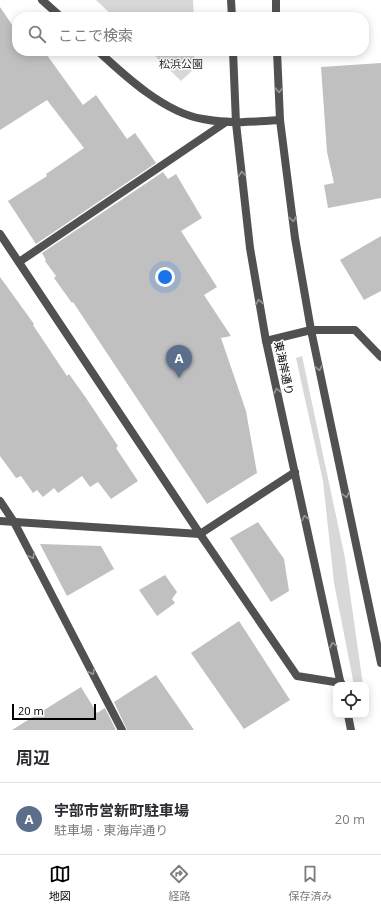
<!DOCTYPE html>
<html lang="ja">
<head>
<meta charset="utf-8">
<style>
  :root { --surface:#fff; --page:#f7f7f7; --text:#2b2b33; --muted:#7c7c81; --line:#e1e1e2; --accent:#000 }
  body { margin:0; font-family:"Open Sans","Noto Sans JP",sans-serif; background:var(--page); color:var(--text) }
  .controls { position:absolute; right:12px; bottom:12px; display:grid; overflow:hidden; border-radius:8px; box-shadow:0 2px 10px #0003 }
  .controls button { width:36px; height:36px; display:grid; place-items:center; padding:0; border:0; border-bottom:1px solid var(--line); background:var(--surface); color:var(--text); font:20px sans-serif }
  .scale { position:absolute; left:12px; bottom:10px; width:84px; box-sizing:border-box; padding-left:4px; border:2px solid #000; border-top:0; font-size:11px; line-height:14px; white-space:nowrap; color:#000; -webkit-text-stroke:3px #fff; paint-order:stroke }
  .you { position:absolute; left:165px; top:277px; width:14px; height:14px; margin:-10px; border:3px solid #fff; border-radius:50%; background:#1a73e8; box-shadow:0 0 0 6px #1a73e833 }
  .badge { display:grid; place-items:center; width:26px; height:26px; border-radius:50%; background:var(--accent); color:#fff; font-size:13px; font-weight:700 }
  .pin { position:absolute; translate:-50% -33px; filter:drop-shadow(0 1px 2px #0008) }
  .pin::after { content:''; position:absolute; top:21px; width:14px; height:12px; background:inherit; clip-path:polygon(0 0,100% 0,50% 100%) }
  .list { margin:0; padding:0; list-style:none }
  h2 { display:flex; justify-content:space-between; align-items:center; height:52px; margin:0; padding:0 16px; font-size:17px }
  h2 small { font-size:13px; font-weight:400; color:var(--muted) }
  .list li { display:grid; grid-template-columns:26px 1fr auto; gap:12px; align-items:center; box-sizing:border-box; height:72px; padding:0 16px; border-top:1px solid var(--line) }
  .list b { display:block; font-size:15px; white-space:nowrap }
  .list p { margin:0; font-size:13px; white-space:nowrap; color:var(--muted) }
  .list em { font-size:13px; font-style:normal; color:var(--muted) }
  .icon { flex:none; width:22px; height:22px; fill:none; stroke:currentColor; stroke-width:2; stroke-linecap:round; stroke-linejoin:round }
  .map { position:relative; flex:none; width:381px; height:730px; overflow:hidden }
  .search { position:absolute; background:var(--surface); box-shadow:0 2px 10px #0003; left:12px; right:12px; top:12px; height:44px; display:flex; align-items:center; gap:10px; box-sizing:border-box; padding:0 14px; border-radius:16px; color:var(--muted); font-size:15px }
  .sheet { height:124px; background:var(--surface) }
  nav { display:flex; justify-content:space-around; align-items:center; box-sizing:border-box; height:56px; border-top:1px solid var(--line); background:var(--surface); font-size:11px; color:var(--muted) }
  nav a { display:grid; justify-items:center; gap:2px }
  nav .on { color:var(--accent) }
  .map>svg:first-child { display:block }
  .green { fill:#d8d8d8 }
  .building { fill:#c0c0c0 }
  .lines { fill:none; stroke-linecap:round; stroke-linejoin:round }
  .minor { stroke:#515151; stroke-width:8 }
  .tertiary { stroke:#515151; stroke-width:8 }
  .oneway { stroke:#979797 }
  .labels { text-anchor:middle; stroke-width:3; stroke-linejoin:round; paint-order:stroke }
  .park-label { font-size:11px; fill:#2f2f2f; stroke:#fff }
  .street-label { font-size:11px; fill:#000; stroke:#fff }
</style>
</head>
<body>
<div class="map">
<svg width="381" height="730" viewBox="0 0 381 730">
  <rect width="100%" height="100%" fill="#fff"/>
  <!-- green -->
  <g class="green">
    <polygon points="96,0 193,0 194,17 114,17"/>
    <polygon points="150,51 194,51 195,68 181,81"/>
    <polygon points="302,356 345,558 363,685 354,685 334,583 323,481 296,358"/>
  </g>
  <!-- building -->
  <g class="building">
    <polygon points="0,7 17,32 17,51 44,51 83,105 96,95 127,139 135,133 156,163 36,244 8,201 47,176 46,174 84,148 47,100 0,130"/>
    <polygon points="381,63 381,198 328,208 324,185 334,183 327,152 321,67"/>
    <polygon points="163,172 168,179 176,174 202,218 181,231 217,287 204,295 231,336 221,338 246,411 257,473 207,504 73,302 72,303 54,278 56,276 45,261 46,260 42,253"/>
    <polygon points="381,236 381,291 364,300 340,260"/>
    <polygon points="0,277 34,324 33,325 67,376 69,374 86,398 118,446 116,448 138,481 111,499 98,482 90,487 82,476 58,493 54,488 43,497 37,490 33,493 21,476 16,478 0,456"/>
    <polygon points="258,522 284,559 289,591 271,602 230,538"/>
    <polygon points="40,544 101,546 114,569 67,596"/>
    <polygon points="165,575 177,592 172,599 175,603 157,616 139,590"/>
    <polygon points="239,621 290,700 244,729 191,653"/>
    <polygon points="156,675 194,730 127,730 114,702"/>
    <polygon points="81,687 97,713 105,708 116,730 12,730"/>
  </g>
  <g class="lines">
    <!-- minor -->
    <g class="minor">
      <polyline points="0,234 200,534 297,676 341,683"/>
      <polyline points="19,262 226,122"/>
      <polyline points="266,341 311,330 355,330 381,357"/>
      <polyline points="0,501 14,522 122,730"/>
      <polyline points="0,521 200,534 295,472"/>
    </g>
    <!-- tertiary -->
    <g class="tertiary">
      <polyline points="42,0 61,17"/>
      <polyline points="231,0 232,17"/>
      <polyline points="276,0 276,17"/>
      <path d="M98 51C125 76 165 113 203 119 229 124 254 122 280 120"/>
      <polyline points="233,51 236,123 250,248 266,341 341,685"/>
      <polyline points="277,51 280,120 295,238 311,330 381,663"/>
      <polyline points="348,715 351,730"/>
    </g>
  </g>
  <!-- one-way arrows -->
  <defs><path id="oneway-chevron" d="M-2-3.5L2.5 0L-2 3.5" fill="none" stroke-width="1.6" stroke-linecap="round" stroke-linejoin="round"/></defs>
  <g class="oneway">
    <use href="#oneway-chevron" transform="translate(279 90) rotate(88)"/>
    <use href="#oneway-chevron" transform="translate(242 174) rotate(-96)"/>
    <use href="#oneway-chevron" transform="translate(293 219) rotate(82)"/>
    <use href="#oneway-chevron" transform="translate(259 302) rotate(-100)"/>
    <use href="#oneway-chevron" transform="translate(319 368) rotate(78)"/>
    <use href="#oneway-chevron" transform="translate(277 391) rotate(-102)"/>
    <use href="#oneway-chevron" transform="translate(346 495) rotate(78)"/>
    <use href="#oneway-chevron" transform="translate(305 518) rotate(-102)"/>
    <use href="#oneway-chevron" transform="translate(32 556) rotate(63)"/>
    <use href="#oneway-chevron" transform="translate(333 645) rotate(-102)"/>
    <use href="#oneway-chevron" transform="translate(92 672) rotate(63)"/>
  </g>
  <g class="labels">
    <!-- park labels -->
    <g class="park-label">
      <text x="181" y="68">松浜公園</text>
    </g>
    <!-- street labels -->
    <g class="street-label">
      <text transform="translate(284 368) rotate(78)" y="4">東海岸通り</text>
    </g>
  </g>
</svg>
<div class="controls">
<button><svg class="icon" aria-label="locate" viewBox="0 0 24 24"><circle cx="12" cy="12" r="6"/><path d="M12 2v4M12 18v4M2 12h4M18 12h4"/></svg></button>
</div>
<div class="scale">20 m</div>
<div class="you"></div>
<div class="pin badge" style="left:179px;top:378px;background:#5c6f8a">A</div>
<div class="search"><svg class="icon" aria-label="search" viewBox="0 0 24 24"><circle cx="10" cy="10" r="6"/><path d="M15 15l6 6"/></svg>ここで検索</div>
</div>
<section class="sheet">
<h2>周辺<small></small></h2>
<ul class="list">
<li><span class="badge" style="background:#5c6f8a">A</span><div><b>宇部市営新町駐車場</b><p>駐車場 · 東海岸通り</p></div><em>20 m</em></li>
</ul>
</section>
<nav>
<a class="on"><svg class="icon" aria-label="map" viewBox="0 0 24 24"><path d="M3 6l6-2 6 2 6-2v14l-6 2-6-2-6 2zM9 4v14M15 6v14"/></svg>地図</a>
<a><svg class="icon" aria-label="directions" viewBox="0 0 24 24"><path d="M12 3l9 9-9 9-9-9zM9 14v-3h6M13 9l2 2-2 2"/></svg>経路</a>
<a><svg class="icon" aria-label="saved" viewBox="0 0 24 24"><path d="M7 4h10v16l-5-4-5 4z"/></svg>保存済み</a>
</nav>
</body>
</html>
